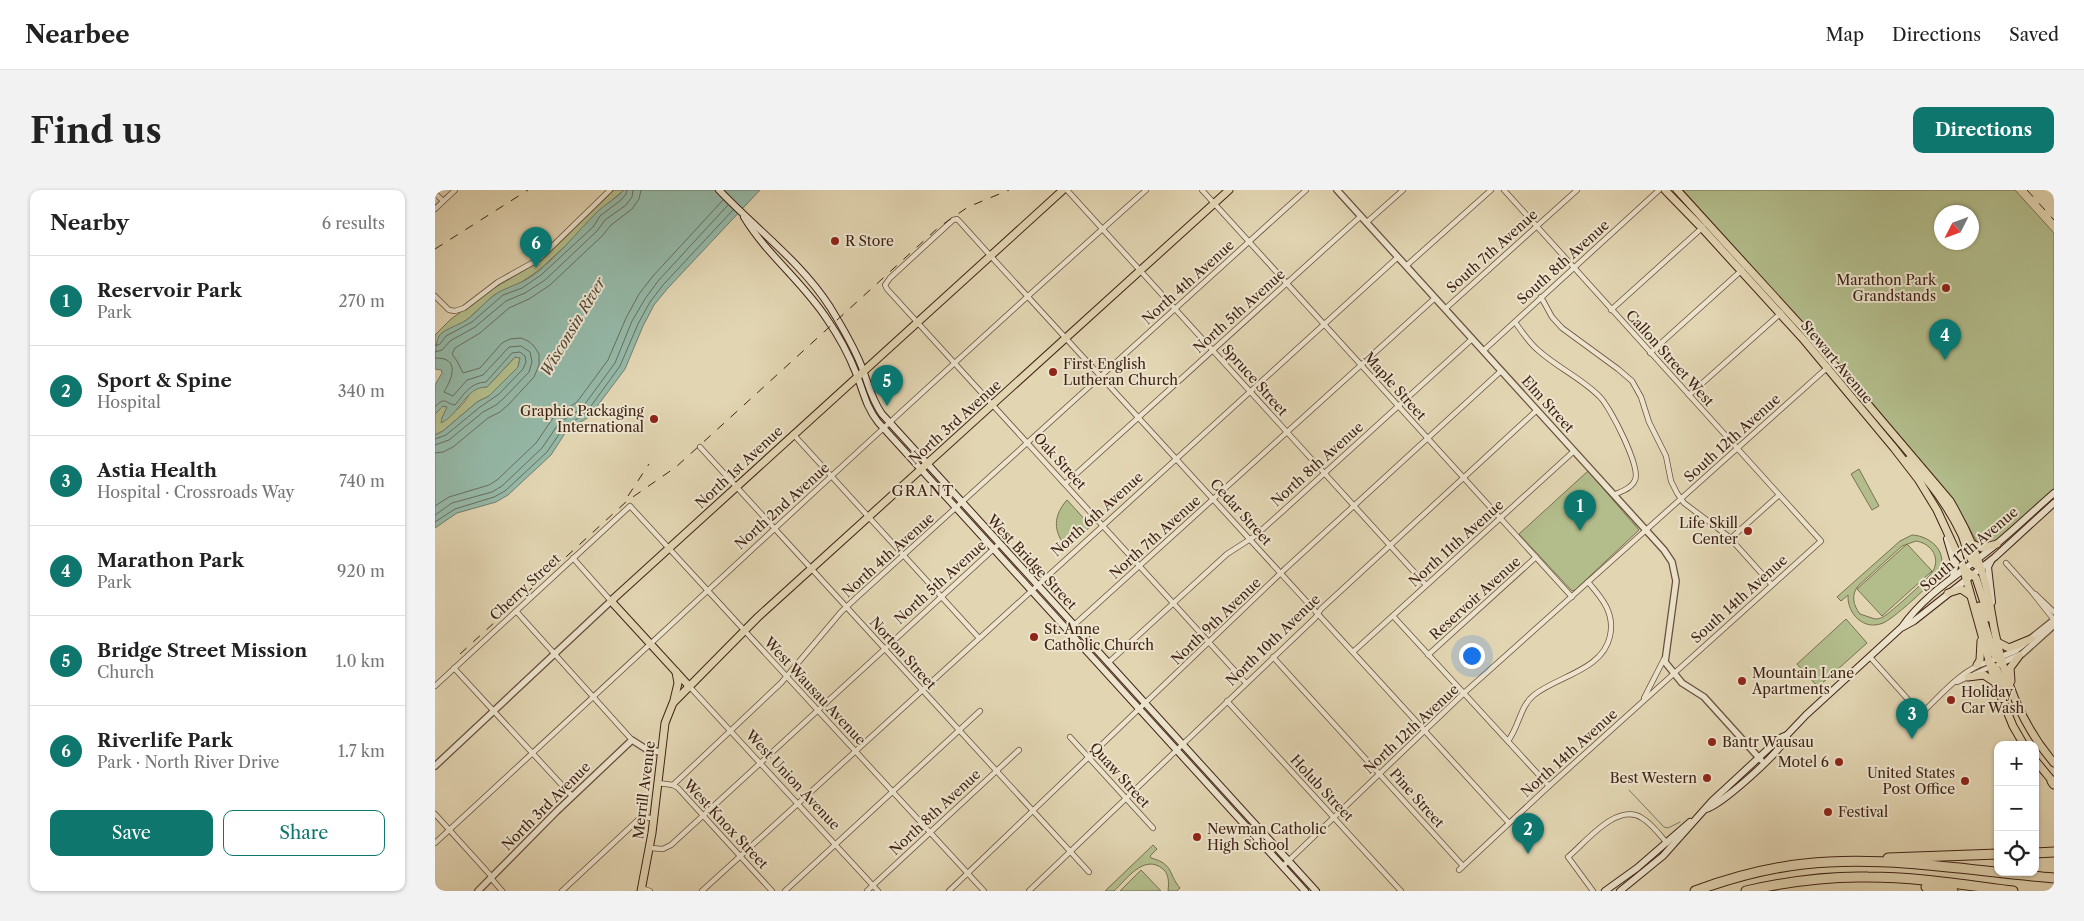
<!DOCTYPE html>
<html lang="en">
<head>
<meta charset="utf-8">
<style>
  :root { --surface:#fff; --page:#f2f2f2; --text:#222; --muted:#767676; --line:#e0e0e0; --accent:#0f766e }
  body { margin:0; font-family:"Libre Caslon Text",serif; background:var(--page); color:var(--text) }
  .controls { position:absolute; right:15px; bottom:15px; display:grid; overflow:hidden; border-radius:10px; box-shadow:0 1px 4px #0004 }
  .controls button { width:45px; height:45px; display:grid; place-items:center; padding:0; border:0; border-bottom:1px solid var(--line); background:var(--surface); color:var(--text); font:25px sans-serif }
  .compass { position:absolute; left:1499px; top:15px; width:45px; height:45px; border-radius:50%; background:var(--surface); box-shadow:0 1px 4px #0004; rotate:228deg }
  .you { position:absolute; left:1036px; top:465px; width:18px; height:18px; margin:-12px; border:4px solid #fff; border-radius:50%; background:#1a73e8; box-shadow:0 0 0 8px #1a73e833 }
  .badge { display:grid; place-items:center; width:32px; height:32px; border-radius:50%; background:var(--accent); color:#fff; font-size:16px; font-weight:700 }
  .pin { position:absolute; translate:-50% -41px; filter:drop-shadow(0 1px 2px #0008) }
  .pin::after { content:''; position:absolute; top:26px; width:18px; height:15px; background:inherit; clip-path:polygon(0 0,100% 0,50% 100%) }
  .list { margin:0; padding:0; list-style:none }
  h2 { display:flex; justify-content:space-between; align-items:center; height:65px; margin:0; padding:0 20px; font-size:21px }
  h2 small { font-size:16px; font-weight:400; color:var(--muted) }
  .list li { display:grid; grid-template-columns:32px 1fr auto; gap:15px; align-items:center; box-sizing:border-box; height:90px; padding:0 20px; border-top:1px solid var(--line) }
  .list b { display:block; font-size:19px; white-space:nowrap }
  .list p { margin:0; font-size:16px; white-space:nowrap; color:var(--muted) }
  .list em { font-size:16px; font-style:normal; color:var(--muted) }
  .actions { display:flex; gap:10px; padding:15px 20px }
  .actions a { flex:1; padding:11px 0; border:1px solid var(--accent); border-radius:10px; text-align:center; font-size:18px; color:var(--accent) }
  .actions .main { background:var(--accent); color:#fff }
  .icon { flex:none; width:28px; height:28px; fill:none; stroke:currentColor; stroke-width:2; stroke-linecap:round; stroke-linejoin:round }
  .map { position:relative; flex:none; width:1619px; height:701px; overflow:hidden; border-radius:10px }
  header { display:flex; align-items:center; gap:30px; box-sizing:border-box; height:70px; padding:0 25px; background:var(--surface); border-bottom:1px solid var(--line) }
  header strong { font-size:24px }
  nav { display:flex; gap:28px; margin-inline-start:auto; font-size:18px }
  .intro { display:flex; align-items:center; justify-content:space-between; box-sizing:border-box; height:120px; padding:0 30px }
  h1 { margin:0; font-size:35px }
  .button { padding:12px 22px; border-radius:10px; background:var(--accent); color:#fff; font-size:18px; font-weight:700 }
  main { display:flex; gap:30px; padding:0 30px }
  aside { flex:1; background:var(--surface); border-radius:10px; box-shadow:0 1px 4px #0004 }
  .map>svg:first-child { display:block }
  .green { fill:#b3bd8c; stroke:#7a7051; fill-rule:evenodd }
  .water { fill:#95b9a8; stroke:#737d6e }
  .lines { fill:none; stroke-linecap:round; stroke-linejoin:round }
  .shore { stroke:#6a6e5f; stroke-width:1 }
  .stream { stroke:#737d6e; stroke-width:1 }
  .minor-casing { stroke:#684f3d; stroke-width:6 }
  .tertiary-casing { stroke:#684f3d; stroke-width:8 }
  .secondary-casing { stroke:#402216; stroke-width:8 }
  .primary-casing { stroke:#402216; stroke-width:9 }
  .motorway-casing { stroke:#402216; stroke-width:11 }
  .minor { stroke:#ece4cd; stroke-width:4.5 }
  .tertiary { stroke:#ece4cd; stroke-width:5.5 }
  .secondary { stroke:#ece4cd; stroke-width:6 }
  .primary { stroke:#e2d5b2; stroke-width:7 }
  .motorway { stroke:#e2d5b2; stroke-width:9 }
  .rail { stroke:#402216; stroke-width:1; stroke-dasharray:9 9; stroke-linecap:butt }
  .poi-dot { fill:#8f2418; stroke:#ece4cd; stroke-width:2 }
  .labels { text-anchor:middle; stroke-width:4; stroke-linejoin:round; paint-order:stroke }
  .poi-label { font-size:14px; fill:#402216; stroke:#ece4cd; text-anchor:start }
  .street-label { font-size:14px; fill:#402216; stroke:#ece4cd }
  .water-label { font-size:15px; font-style:italic; fill:#55483a; stroke:#ece4cd }
  .neighbourhood-label { font-size:15px; letter-spacing:1px; fill:#402216; stroke:#ece4cd }
</style>
</head>
<body>
<header>
<strong>Nearbee</strong>
<nav><a>Map</a><a>Directions</a><a>Saved</a></nav>
</header>
<div class="intro"><h1>Find us</h1><a class="button">Directions</a></div>
<main>
<aside>
<h2>Nearby<small>6 results</small></h2>
<ul class="list">
<li><span class="badge">1</span><div><b>Reservoir Park</b><p>Park</p></div><em>270 m</em></li>
<li><span class="badge">2</span><div><b>Sport &amp; Spine</b><p>Hospital</p></div><em>340 m</em></li>
<li><span class="badge">3</span><div><b>Astia Health</b><p>Hospital · Crossroads Way</p></div><em>740 m</em></li>
<li><span class="badge">4</span><div><b>Marathon Park</b><p>Park</p></div><em>920 m</em></li>
<li><span class="badge">5</span><div><b>Bridge Street Mission</b><p>Church</p></div><em>1.0 km</em></li>
<li><span class="badge">6</span><div><b>Riverlife Park</b><p>Park · North River Drive</p></div><em>1.7 km</em></li>
</ul>
<div class="actions"><a class="main">Save</a><a>Share</a></div>
</aside>
<div class="map">
<svg width="1619" height="701" viewBox="0 0 1619 701">
  <rect width="100%" height="100%" fill="#e2d5b2"/>
  <filter id="stains"><feTurbulence type="fractalNoise" baseFrequency=".004" numOctaves="4"/><feColorMatrix values="0 0 0 0 .2 0 0 0 0 .09 0 0 0 0 .02 0 0 0 .5 -.17"/></filter>
  <radialGradient id="worn" r=".72"><stop offset=".6" stop-color="#630" stop-opacity="0"/><stop offset="1" stop-color="#630" stop-opacity=".3"/></radialGradient>
  <!-- green -->
  <g class="green">
    <polygon points="179,0 189,0 162,23 155,33 103,81 85,93 59,105 33,129 5,148 0,156 0,145 16,129 59,98 107,70"/>
    <path d="M1248 0H1580L1619 43V299L1562 350 1551 355 1543 354 1527 325 1503 291 1393 161ZM1506 22H1536V52H1506Z"/>
    <path d="M80 167 85 168 83 177 54 206 42 212 8 241 0 245V224L8 216H11L12 219 7 228C11 225 17 223 21 220 35 211 32 196 52 197Z"/>
    <polygon points="1424,279 1444,316 1437,320 1416,284"/>
    <polygon points="1153,281 1204,340 1140,400 1137,401 1084,344"/>
    <path d="M632 310 654 334V338L631 357C618 341 618 326 632 310Z"/>
    <path d="M1477 345C1497 346 1515 364 1503 384 1498 393 1457 430 1448 433 1429 441 1412 424 1413 405L1406 411 1402 407 1465 351ZM1481 351C1494 353 1505 365 1499 379 1496 387 1459 419 1451 425 1447 428 1444 429 1440 429L1425 424C1418 415 1416 405 1423 396L1467 356Z"/>
    <polygon points="1472,354 1497,381 1447,426 1422,399"/>
    <polygon points="1411,429 1432,453 1383,497 1362,474"/>
    <path d="M718 655 722 659 715 666 716 668C739 674 733 684 745 698L742 701H733C734 693 734 684 728 679 709 663 691 690 679 701H670Z"/>
    <polygon points="706,680 726,701 685,701"/>
  </g>
  <!-- water -->
  <path class="water" d="M189 0H325L232 99 219 115 208 136 190 179 154 227 132 240 116 265 73 305 61 312 22 323 0 338V245L8 241 42 212 54 206 83 177 85 168 80 167 52 197C31 196 24 225 6 233L7 228 12 217 8 216 0 224V195L7 183 6 180 0 179C0 168 0 155 4 146 8 139 28 134 34 128 44 120 54 107 66 101 76 96 87 93 97 86 122 68 141 43 162 22 170 14 181 9 189 0Z"/>
  <g class="lines">
    <!-- shore -->
    <g class="shore">
      <polyline points="0,156 5,154 11,146 37,132 68,105 87,98 106,85 158,37 165,26 186,10 191,4 192,0"/>
      <polyline points="0,162 7,160 15,151 40,137 71,111 90,103 110,90 162,41 170,30 191,15 197,7 198,0"/>
      <path d="M0 168C26 167 17 189 9 202L18 206 32 190 48 185 74 157 86 156 95 162 97 172 94 182 69 208 61 215 48 222 14 250 0 255"/>
      <path d="M0 217C11 205 10 214 20 215 30 203 35 193 51 192L77 163 85 162 90 166 91 172 88 179 64 204 45 217 11 245 0 249"/>
      <polyline points="0,263 8,262 18,257 53,228 65,222 74,214 99,187 104,175 104,164 99,156 93,151 86,148 75,149 67,153 45,178 28,183 22,171 17,164 20,158 45,143 74,118 94,109 115,95 167,46 176,35 197,19 204,9 206,0"/>
      <polyline points="0,316 14,307 54,295 62,290 101,253 118,228 142,212 173,170 191,128 204,104 218,86 288,10"/>
      <polyline points="0,325 17,313 57,302 67,296 107,258 124,233 147,218 180,173 197,131 210,109 223,91 293,15"/>
      <polyline points="0,332 20,319 59,307 70,301 112,262 129,237 151,223 185,176 203,134 215,112 228,95 298,20"/>
    </g>
    <!-- stream -->
    <polyline class="stream" points="1194,600 1229,637 1233,638 1245,632"/>
    <!-- minor casing -->
    <g class="minor-casing">
      <g id="minor">
        <polyline points="632,0 991,395"/>
        <polyline points="767,0 1137,407"/>
        <polyline points="0,3 8,11"/>
        <polyline points="0,19 20,0"/>
        <polyline points="932,32 968,0"/>
        <polyline points="971,76 1056,0"/>
        <polyline points="0,106 14,120 20,121 29,118 63,92 104,69 175,0"/>
        <polyline points="1106,107 1117,127 1127,138 1183,179 1197,191 1206,207 1214,232 1231,266 1236,291 1242,303 1249,313 1293,346 1337,395"/>
        <polyline points="1010,119 1142,0"/>
        <polyline points="1176,120 1268,37"/>
        <path d="M1080 132C1087 142 1094 153 1104 161 1123 178 1148 189 1165 207 1175 217 1206 277 1200 290 1197 298 1187 301 1179 305"/>
        <polyline points="1048,161 1224,0"/>
        <polyline points="1215,163 1307,80"/>
        <polyline points="1254,205 1346,123"/>
        <polyline points="358,244 544,448"/>
        <polyline points="265,257 654,682"/>
        <polyline points="630,294 926,26"/>
        <polyline points="1295,349 1344,305"/>
        <polyline points="138,368 176,411"/>
        <polyline points="1571,373 1597,402 1619,430"/>
        <polyline points="1600,404 1619,422"/>
        <polyline points="81,421 197,550"/>
        <polyline points="958,426 1114,596"/>
        <polyline points="638,436 1000,108"/>
        <polyline points="918,462 1139,261"/>
        <polyline points="993,465 1101,367"/>
        <polyline points="838,467 1028,676"/>
        <path d="M1435 467 1486 524C1506 505 1527 479 1553 472"/>
        <polyline points="673,473 792,364 820,346 849,320 1037,149"/>
        <polyline points="19,478 137,606"/>
        <polyline points="1522,492 1555,477"/>
        <polyline points="811,493 452,99 450,95 455,88 518,30 522,29 525,32 552,62 1074,633"/>
        <polyline points="0,496 195,316 549,701"/>
        <polyline points="254,496 443,701"/>
        <polyline points="1209,508 1229,469"/>
        <polyline points="792,511 966,701"/>
        <polyline points="635,547 718,638"/>
        <path d="M1073 551C1084 537 1085 516 1099 505 1123 486 1168 480 1175 446 1180 423 1167 408 1153 392"/>
        <polyline points="223,593 238,595 243,598 337,701"/>
        <polyline points="238,595 346,493 406,422 420,409 871,0"/>
        <polyline points="0,624 57,687"/>
        <path d="M0 653C237 435 471 214 711 0"/>
        <polyline points="215,658 228,659 236,655 564,354"/>
        <polyline points="848,676 1029,503 1393,177"/>
        <polyline points="1024,680 1114,596 1386,351 1069,0"/>
        <polyline points="56,688 67,701"/>
        <polyline points="206,698 215,701"/>
        <polyline points="127,701 203,630 211,627 219,629"/>
        <polyline points="267,701 963,67"/>
        <polyline points="350,701 545,521"/>
        <polyline points="432,701 584,560"/>
        <polyline points="514,701 850,379 1066,181"/>
        <polyline points="594,701 880,428 886,419 1102,220"/>
        <path d="M1158 701 1133 667C1151 652 1182 612 1207 628 1217 634 1224 644 1232 653"/>
      </g>
    </g>
    <!-- tertiary casing -->
    <g class="tertiary-casing">
      <g id="tertiary">
        <polyline points="902,0 1229,360 1237,372 1241,391 1230,472 1247,493 1269,507 1326,570"/>
        <polyline points="1553,472 1580,461 1619,430"/>
        <polyline points="1564,474 1587,464 1619,435"/>
        <polyline points="0,576 176,411"/>
        <polyline points="43,701 122,621 197,550 211,559 225,562"/>
      </g>
    </g>
    <!-- secondary casing -->
    <g class="secondary-casing">
      <g id="secondary">
        <path d="M284 0C321 39 366 72 395 117 406 135 418 155 426 175 433 192 436 209 447 224L881 701"/>
        <path d="M309 27C332 65 368 92 392 129 403 145 414 165 421 183 428 200 431 217 443 232L870 701"/>
        <polyline points="1512,349 1520,376 1518,387"/>
        <polyline points="1556,371 1553,377 1557,412"/>
        <polyline points="1468,437 1479,431 1560,367 1619,313"/>
        <path d="M1271 619C1286 615 1350 559 1352 545"/>
        <polyline points="1170,701 1202,678 1255,632"/>
        <path d="M1185 701 1228 666 1277 611 1345 548 1352 545 1371 525 1467 437C1489 405 1523 385 1553 361 1576 343 1597 322 1619 303"/>
      </g>
    </g>
    <!-- primary casing -->
    <g class="primary-casing">
      <g id="primary">
        <polyline points="1230,0 1267,38 1369,150 1459,258 1483,289 1502,320 1527,374 1560,492 1578,536 1589,555"/>
        <path d="M1242 0 1368 138 1515 311C1529 335 1542 362 1549 389 1554 405 1556 421 1559 438 1569 488 1585 533 1619 573"/>
        <path d="M1473 270C1495 291 1514 318 1527 345 1531 355 1534 374 1545 377"/>
        <polyline points="1537,354 1547,358 1562,354"/>
        <polyline points="1529,379 1541,388 1554,428"/>
        <polyline points="1513,403 1526,399 1535,405"/>
        <polyline points="1544,416 1559,464 1566,472"/>
        <polyline points="1562,452 1574,458 1596,449"/>
        <polyline points="1553,472 1561,478 1573,505"/>
        <polyline points="1542,475 1545,470 1546,451"/>
        <polyline points="1533,487 1549,485 1558,491"/>
        <polyline points="1576,491 1575,478 1584,466"/>
        <polyline points="254,496 176,411 628,0"/>
        <polyline points="239,510 243,493 241,482"/>
        <polyline points="1600,570 1619,593"/>
        <polyline points="206,701 217,643 230,533 238,513 323,427 794,0"/>
      </g>
    </g>
    <!-- motorway casing -->
    <g class="motorway-casing">
      <g id="motorway">
        <polyline points="1617,591 1619,594"/>
        <polyline points="1600,663 1619,662"/>
        <polyline points="1453,668 1563,664"/>
        <polyline points="1491,697 1518,701"/>
        <path d="M1260 701C1303 685 1348 674 1394 672 1469 668 1545 682 1619 688"/>
        <path d="M1311 701C1350 692 1392 686 1433 687 1481 687 1530 695 1578 701"/>
      </g>
    </g>
    <!-- minor -->
    <use href="#minor" class="minor"/>
    <!-- tertiary -->
    <use href="#tertiary" class="tertiary"/>
    <!-- secondary -->
    <use href="#secondary" class="secondary"/>
    <!-- primary -->
    <use href="#primary" class="primary"/>
    <!-- motorway -->
    <use href="#motorway" class="motorway"/>
    <!-- rail -->
    <g class="rail">
      <polyline points="1592,0 1619,30"/>
      <polyline points="0,59 93,0"/>
      <polyline points="193,306 214,274"/>
      <polyline points="25,464 192,311 241,277 504,37 533,17 574,0"/>
    </g>
  </g>
  <!-- markers -->
  <g class="poi-dot">
    <circle cx="400" cy="51" r="5"/>
    <circle cx="1511" cy="98" r="5"/>
    <circle cx="618" cy="182" r="5"/>
    <circle cx="219" cy="229" r="5"/>
    <circle cx="1313" cy="341" r="5"/>
    <circle cx="599" cy="447" r="5"/>
    <circle cx="1307" cy="491" r="5"/>
    <circle cx="1516" cy="510" r="5"/>
    <circle cx="1277" cy="552" r="5"/>
    <circle cx="1404" cy="572" r="5"/>
    <circle cx="1272" cy="588" r="5"/>
    <circle cx="1530" cy="591" r="5"/>
    <circle cx="1393" cy="622" r="5"/>
    <circle cx="762" cy="647" r="5"/>
  </g>
  <g class="labels">
    <!-- poi labels -->
    <g class="poi-label">
      <text x="410" y="56">R Store</text>
      <text x="1501" y="95" text-anchor="end">Marathon Park<tspan x="1501" dy="16">Grandstands</tspan></text>
      <text x="628" y="179">First English<tspan x="628" dy="16">Lutheran Church</tspan></text>
      <text x="209" y="226" text-anchor="end">Graphic Packaging<tspan x="209" dy="16">International</tspan></text>
      <text x="1303" y="338" text-anchor="end">Life Skill<tspan x="1303" dy="16">Center</tspan></text>
      <text x="609" y="444">St. Anne<tspan x="609" dy="16">Catholic Church</tspan></text>
      <text x="1317" y="488">Mountain Lane<tspan x="1317" dy="16">Apartments</tspan></text>
      <text x="1526" y="507">Holiday<tspan x="1526" dy="16">Car Wash</tspan></text>
      <text x="1287" y="557">Bantr Wausau</text>
      <text x="1394" y="577" text-anchor="end">Motel 6</text>
      <text x="1520" y="588" text-anchor="end">United States<tspan x="1520" dy="16">Post Office</tspan></text>
      <text x="1262" y="593" text-anchor="end">Best Western</text>
      <text x="1403" y="627">Festival</text>
      <text x="772" y="644">Newman Catholic<tspan x="772" dy="16">High School</tspan></text>
    </g>
    <!-- street labels -->
    <g class="street-label">
      <text transform="translate(1057 61) rotate(-42)" y="5">South 7th Avenue</text>
      <text transform="translate(1128 72) rotate(-42)" y="5">South 8th Avenue</text>
      <text transform="translate(753 92) rotate(-42)" y="5">North 4th Avenue</text>
      <text transform="translate(804 121) rotate(-42)" y="5">North 5th Avenue</text>
      <text transform="translate(1235 168) rotate(48)" y="5">Callon Street West</text>
      <text transform="translate(1402 172) rotate(50)" y="5">Stewart Avenue</text>
      <text transform="translate(820 190) rotate(48)" y="5">Spruce Street</text>
      <text transform="translate(960 196) rotate(48)" y="5">Maple Street</text>
      <text transform="translate(1113 214) rotate(48)" y="5">Elm Street</text>
      <text transform="translate(520 232) rotate(-42)" y="5">North 3rd Avenue</text>
      <text transform="translate(1297 248) rotate(-42)" y="5">South 12th Avenue</text>
      <text transform="translate(625 271) rotate(48)" y="5">Oak Street</text>
      <text transform="translate(882 274) rotate(-42)" y="5">North 8th Avenue</text>
      <text transform="translate(304 277) rotate(-43)" y="5">North 1st Avenue</text>
      <text transform="translate(347 316) rotate(-42)" y="5">North 2nd Avenue</text>
      <text transform="translate(806 322) rotate(48)" y="5">Cedar Street</text>
      <text transform="translate(662 324) rotate(-42)" y="5">North 6th Avenue</text>
      <text transform="translate(720 347) rotate(-42)" y="5">North 7th Avenue</text>
      <text transform="translate(1021 353) rotate(-42)" y="5">North 11th Avenue</text>
      <text transform="translate(1534 359) rotate(-40)" y="5">South 17th Avenue</text>
      <text transform="translate(453 365) rotate(-42)" y="5">North 4th Avenue</text>
      <text transform="translate(597 372) rotate(47)" y="5">West Bridge Street</text>
      <text transform="translate(505 392) rotate(-42)" y="5">North 5th Avenue</text>
      <text transform="translate(90 397) rotate(-43)" y="5">Cherry Street</text>
      <text transform="translate(1040 408) rotate(-42)" y="5">Reservoir Avenue</text>
      <text transform="translate(1304 409) rotate(-42)" y="5">South 14th Avenue</text>
      <text transform="translate(781 431) rotate(-44)" y="5">North 9th Avenue</text>
      <text transform="translate(838 450) rotate(-44)" y="5">North 10th Avenue</text>
      <text transform="translate(468 463) rotate(48)" y="5">Norton Street</text>
      <text transform="translate(380 501) rotate(47)" y="5">West Wausau Avenue</text>
      <text transform="translate(976 539) rotate(-43)" y="5">North 12th Avenue</text>
      <text transform="translate(1134 563) rotate(-42)" y="5">North 14th Avenue</text>
      <text transform="translate(685 585) rotate(48)" y="5">Quaw Street</text>
      <text transform="translate(358 590) rotate(47)" y="5">West Union Avenue</text>
      <text transform="translate(887 598) rotate(47)" y="5">Holub Street</text>
      <text transform="translate(209 600) rotate(-83)" y="5">Merrill Avenue</text>
      <text transform="translate(982 608) rotate(48)" y="5">Pine Street</text>
      <text transform="translate(111 616) rotate(-45)" y="5">North 3rd Avenue</text>
      <text transform="translate(500 622) rotate(-43)" y="5">North 8th Avenue</text>
      <text transform="translate(291 634) rotate(47)" y="5">West Knox Street</text>
    </g>
    <!-- water labels -->
    <g class="water-label">
      <text transform="translate(138 137) rotate(-59)" y="5">Wisconsin River</text>
    </g>
    <!-- neighbourhood labels -->
    <g class="neighbourhood-label">
      <text x="488" y="306">GRANT</text>
    </g>
  </g>
  <rect width="100%" height="100%" filter="url(#stains)"/>
  <rect width="100%" height="100%" fill="url(#worn)"/>
</svg>
<div class="controls">
<button>+</button>
<button>−</button>
<button><svg class="icon" aria-label="locate" viewBox="0 0 24 24"><circle cx="12" cy="12" r="6"/><path d="M12 2v4M12 18v4M2 12h4M18 12h4"/></svg></button>
</div>
<svg class="compass" viewBox="-18 -18 36 36"><path d="M0-13l5 13h-10z" fill="#e53935"/><path d="M0 13l5-13h-10z" fill="#767676"/></svg>
<div class="you"></div>
<div class="pin badge" style="left:1145px;top:341px">1</div>
<div class="pin badge" style="left:1093px;top:664px">2</div>
<div class="pin badge" style="left:1477px;top:549px">3</div>
<div class="pin badge" style="left:1510px;top:170px">4</div>
<div class="pin badge" style="left:452px;top:216px">5</div>
<div class="pin badge" style="left:101px;top:78px">6</div>
</div>
</main>
</body>
</html>
